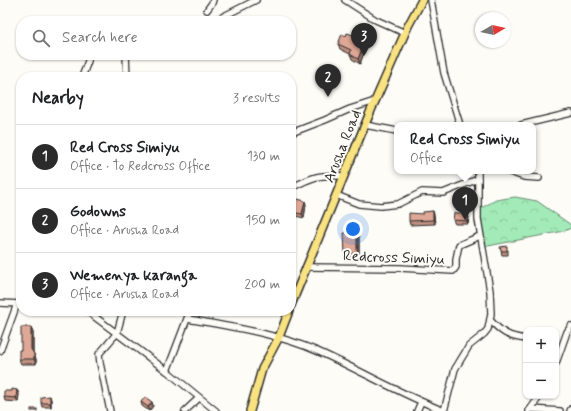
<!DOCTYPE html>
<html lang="en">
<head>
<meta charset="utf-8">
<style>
  :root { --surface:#fff; --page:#f2f2f2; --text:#202124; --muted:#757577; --line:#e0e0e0; --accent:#2b2b2b }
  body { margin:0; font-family:Mynerve,sans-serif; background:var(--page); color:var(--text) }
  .controls { position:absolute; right:12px; bottom:12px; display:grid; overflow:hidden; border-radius:8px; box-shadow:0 1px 3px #0004 }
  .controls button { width:36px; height:36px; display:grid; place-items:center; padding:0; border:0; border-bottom:1px solid var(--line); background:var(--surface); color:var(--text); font:20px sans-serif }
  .compass { position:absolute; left:475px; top:12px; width:36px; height:36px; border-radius:50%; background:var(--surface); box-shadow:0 1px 3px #0004; rotate:81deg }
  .you { position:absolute; left:353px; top:229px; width:14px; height:14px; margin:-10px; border:3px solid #fff; border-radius:50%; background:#1a73e8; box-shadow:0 0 0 6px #1a73e833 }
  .badge { display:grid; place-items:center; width:26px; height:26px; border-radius:50%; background:var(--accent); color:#fff; font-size:13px; font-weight:700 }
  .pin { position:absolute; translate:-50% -33px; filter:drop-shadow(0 1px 2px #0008) }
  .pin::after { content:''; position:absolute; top:21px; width:14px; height:12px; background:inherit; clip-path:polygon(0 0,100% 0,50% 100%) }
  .popup { position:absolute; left:394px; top:122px; width:142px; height:52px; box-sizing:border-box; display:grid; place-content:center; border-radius:8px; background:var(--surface); filter:drop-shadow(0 1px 3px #0005); font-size:13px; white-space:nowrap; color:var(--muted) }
  .popup b { font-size:15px; color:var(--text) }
  .popup::after { content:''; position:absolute; left:50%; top:100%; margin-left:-8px; border:8px solid transparent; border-top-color:var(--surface) }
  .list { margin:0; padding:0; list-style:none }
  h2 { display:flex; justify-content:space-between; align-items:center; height:52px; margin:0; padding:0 16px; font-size:17px }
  h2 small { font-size:13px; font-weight:400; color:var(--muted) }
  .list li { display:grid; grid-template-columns:26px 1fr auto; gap:12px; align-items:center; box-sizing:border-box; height:64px; padding:0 16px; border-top:1px solid var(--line) }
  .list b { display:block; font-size:15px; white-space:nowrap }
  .list p { margin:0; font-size:13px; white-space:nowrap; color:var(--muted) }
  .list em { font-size:13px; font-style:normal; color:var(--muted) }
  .icon { flex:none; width:22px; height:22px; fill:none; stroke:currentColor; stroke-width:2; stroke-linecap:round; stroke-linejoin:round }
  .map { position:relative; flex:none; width:571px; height:411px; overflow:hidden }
  .search { position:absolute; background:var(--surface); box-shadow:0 1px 3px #0004; left:16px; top:16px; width:280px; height:44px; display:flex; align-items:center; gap:10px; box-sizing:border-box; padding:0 14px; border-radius:16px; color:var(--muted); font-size:15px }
  .panel { position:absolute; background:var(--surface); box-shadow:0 1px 3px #0004; left:16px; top:72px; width:280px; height:244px; border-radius:16px }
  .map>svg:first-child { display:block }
  .forest { fill:url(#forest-crowns); stroke:#668a71 }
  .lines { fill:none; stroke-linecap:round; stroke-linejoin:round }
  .minor-casing { stroke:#2b2b2b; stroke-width:8 }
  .major-casing { stroke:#2b2b2b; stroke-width:10 }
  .minor { stroke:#fdfcf7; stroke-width:5.5 }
  .major { stroke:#f8e281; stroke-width:7 }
  .wall { fill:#bf9081; stroke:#2b2b2b }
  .shaded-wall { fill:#9b7569; stroke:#2b2b2b }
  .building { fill:#dea796; stroke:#2b2b2b }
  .labels { text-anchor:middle; stroke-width:4; stroke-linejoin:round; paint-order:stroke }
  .street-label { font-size:15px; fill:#2b2b2b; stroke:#fdfcf7 }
</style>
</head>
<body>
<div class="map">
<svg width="571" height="411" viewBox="0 0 571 411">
  <defs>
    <pattern id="forest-crowns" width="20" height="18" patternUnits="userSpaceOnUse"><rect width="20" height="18" fill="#a2eab7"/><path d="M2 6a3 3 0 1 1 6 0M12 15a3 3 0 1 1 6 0" fill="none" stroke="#8cc99e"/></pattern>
  </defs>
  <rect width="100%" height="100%" fill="#fdfcf7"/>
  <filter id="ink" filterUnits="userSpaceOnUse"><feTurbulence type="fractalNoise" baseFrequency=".025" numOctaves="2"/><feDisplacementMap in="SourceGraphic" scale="8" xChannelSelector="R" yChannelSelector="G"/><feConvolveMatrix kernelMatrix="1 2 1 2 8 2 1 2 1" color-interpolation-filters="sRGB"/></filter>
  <g filter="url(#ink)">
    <!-- forest -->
    <polygon class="forest" points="515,197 537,201 571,225 571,228 564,231 483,247 481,208 496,200"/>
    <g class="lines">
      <!-- minor casing -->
      <g class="minor-casing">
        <g id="minor">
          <polyline points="345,0 376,20 405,33"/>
          <polyline points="431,0 444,73 460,125"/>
          <polyline points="207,10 212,3 213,0"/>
          <polyline points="214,21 256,0"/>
          <polyline points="126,55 127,77"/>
          <polyline points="82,77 88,61 88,55"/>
          <polyline points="365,125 397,131"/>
          <polyline points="521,125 571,113"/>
          <polyline points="291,133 325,120 350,109 375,101"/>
          <polyline points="507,171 524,177 539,178"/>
          <path d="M291 188C312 177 319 174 343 176"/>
          <polyline points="336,195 359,204 381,206 398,204 422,192 443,193 478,179"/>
          <polyline points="306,267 400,268 453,271 456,267 456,259 459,245 480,236"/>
          <polyline points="0,303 21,304"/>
          <polyline points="87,311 167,371 216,411"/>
          <path d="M188 319C231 327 276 333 317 351 360 370 400 394 444 411"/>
          <path d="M490 320C502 333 509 337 526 339"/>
          <polyline points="0,351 17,304"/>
          <polyline points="556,363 567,332 571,326"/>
          <polyline points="167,371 190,311"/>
          <polyline points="531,409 560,411"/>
          <polyline points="110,411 100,363 99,354 117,333 123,311"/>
          <polyline points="185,411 199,398"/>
          <polyline points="417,411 421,402"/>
          <polyline points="444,411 455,369 469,346 484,334 488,329 491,314 490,291 478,219 478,171"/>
          <polyline points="529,411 540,396"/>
          <polyline points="570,411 571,409"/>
        </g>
      </g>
      <!-- major casing -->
      <g class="major-casing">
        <g id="major">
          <polyline points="291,305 369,115 408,26 422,0"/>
          <polyline points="250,411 262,369 279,337 289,311"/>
        </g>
      </g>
      <!-- minor -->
      <use href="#minor" class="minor"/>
      <!-- major -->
      <use href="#major" class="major"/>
    </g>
    <!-- wall -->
    <g class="wall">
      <polygon points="346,36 366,39 367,44 360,64 352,59 350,54 340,49 338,44"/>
      <polygon points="306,204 304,218 291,215 291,208"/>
      <polygon points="433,211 434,215 435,224 410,225 409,221 423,214"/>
      <polygon points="469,217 468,224 455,224 453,220"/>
      <polygon points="357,232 359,237 359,259 347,259 345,254"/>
      <polygon points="508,250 508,255 502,255 501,251"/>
      <polygon points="33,332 33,352 36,359 36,364 21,364 19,359 21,350"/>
      <polygon points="17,390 19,394 18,402 5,401 4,397 12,391"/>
      <polygon points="50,396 51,400 51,407 42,407 41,403"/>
      <polygon points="141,402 152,402 153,406 149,411 142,406"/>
    </g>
    <!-- shaded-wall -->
    <g class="shaded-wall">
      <polygon points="366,39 367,44 360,64 358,59"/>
      <polygon points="305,201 306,204 304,218 302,214"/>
      <polygon points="433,211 434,215 435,224 433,220"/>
      <polygon points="467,213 469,217 468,224 467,221"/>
      <polygon points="357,232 359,237 359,259 357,253"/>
      <polygon points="31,327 33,332 33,354 31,349"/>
      <polygon points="34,354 36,359 36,364 34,359"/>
      <polygon points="17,390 19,394 18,402 16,398"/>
      <polygon points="50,396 51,400 51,407 50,403"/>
      <polygon points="152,402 153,406 149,411 148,407"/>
    </g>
    <!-- building -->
    <g class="building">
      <polygon points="347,33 366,39 358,59 350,54 351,50 338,44 342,34 346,36"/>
      <polygon points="294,198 305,201 302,214 291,212 291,208"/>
      <polygon points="433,211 433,220 409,221 409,213 423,214 423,212"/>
      <polygon points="454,213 467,213 467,221 453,220"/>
      <polygon points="357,232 357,253 345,254 344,233"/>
      <polygon points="507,246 507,251 501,251 500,247"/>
      <polygon points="21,327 31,327 31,349 34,354 34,359 19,359 19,350 21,350"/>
      <polygon points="12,389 17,390 16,398 4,397 4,391 12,391"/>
      <polygon points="50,396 50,403 41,403 41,397"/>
      <polygon points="145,397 152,402 148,407 141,402"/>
      <rect x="31" y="409" width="6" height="2"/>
    </g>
  </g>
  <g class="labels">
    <!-- street labels -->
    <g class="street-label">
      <text transform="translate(342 146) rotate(-68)" y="5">Arusha Road</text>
      <text transform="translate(394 257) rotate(2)" y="5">Redcross Simiyu</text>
    </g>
  </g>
</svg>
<div class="controls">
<button>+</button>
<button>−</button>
</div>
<svg class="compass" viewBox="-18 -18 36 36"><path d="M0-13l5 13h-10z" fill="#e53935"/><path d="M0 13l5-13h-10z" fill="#757577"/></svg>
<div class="you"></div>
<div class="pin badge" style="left:465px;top:220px">1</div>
<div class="popup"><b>Red Cross Simiyu</b>Office</div>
<div class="pin badge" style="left:328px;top:97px">2</div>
<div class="pin badge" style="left:364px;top:56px">3</div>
<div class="search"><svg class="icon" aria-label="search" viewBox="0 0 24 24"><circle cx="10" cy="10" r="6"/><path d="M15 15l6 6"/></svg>Search here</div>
<section class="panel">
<h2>Nearby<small>3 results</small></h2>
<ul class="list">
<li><span class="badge">1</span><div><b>Red Cross Simiyu</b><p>Office · To Redcross Office</p></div><em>130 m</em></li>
<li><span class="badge">2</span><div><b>Godowns</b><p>Office · Arusha Road</p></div><em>150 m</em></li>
<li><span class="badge">3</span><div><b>Wemenya karanga</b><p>Office · Arusha Road</p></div><em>200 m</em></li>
</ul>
</section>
</div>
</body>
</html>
